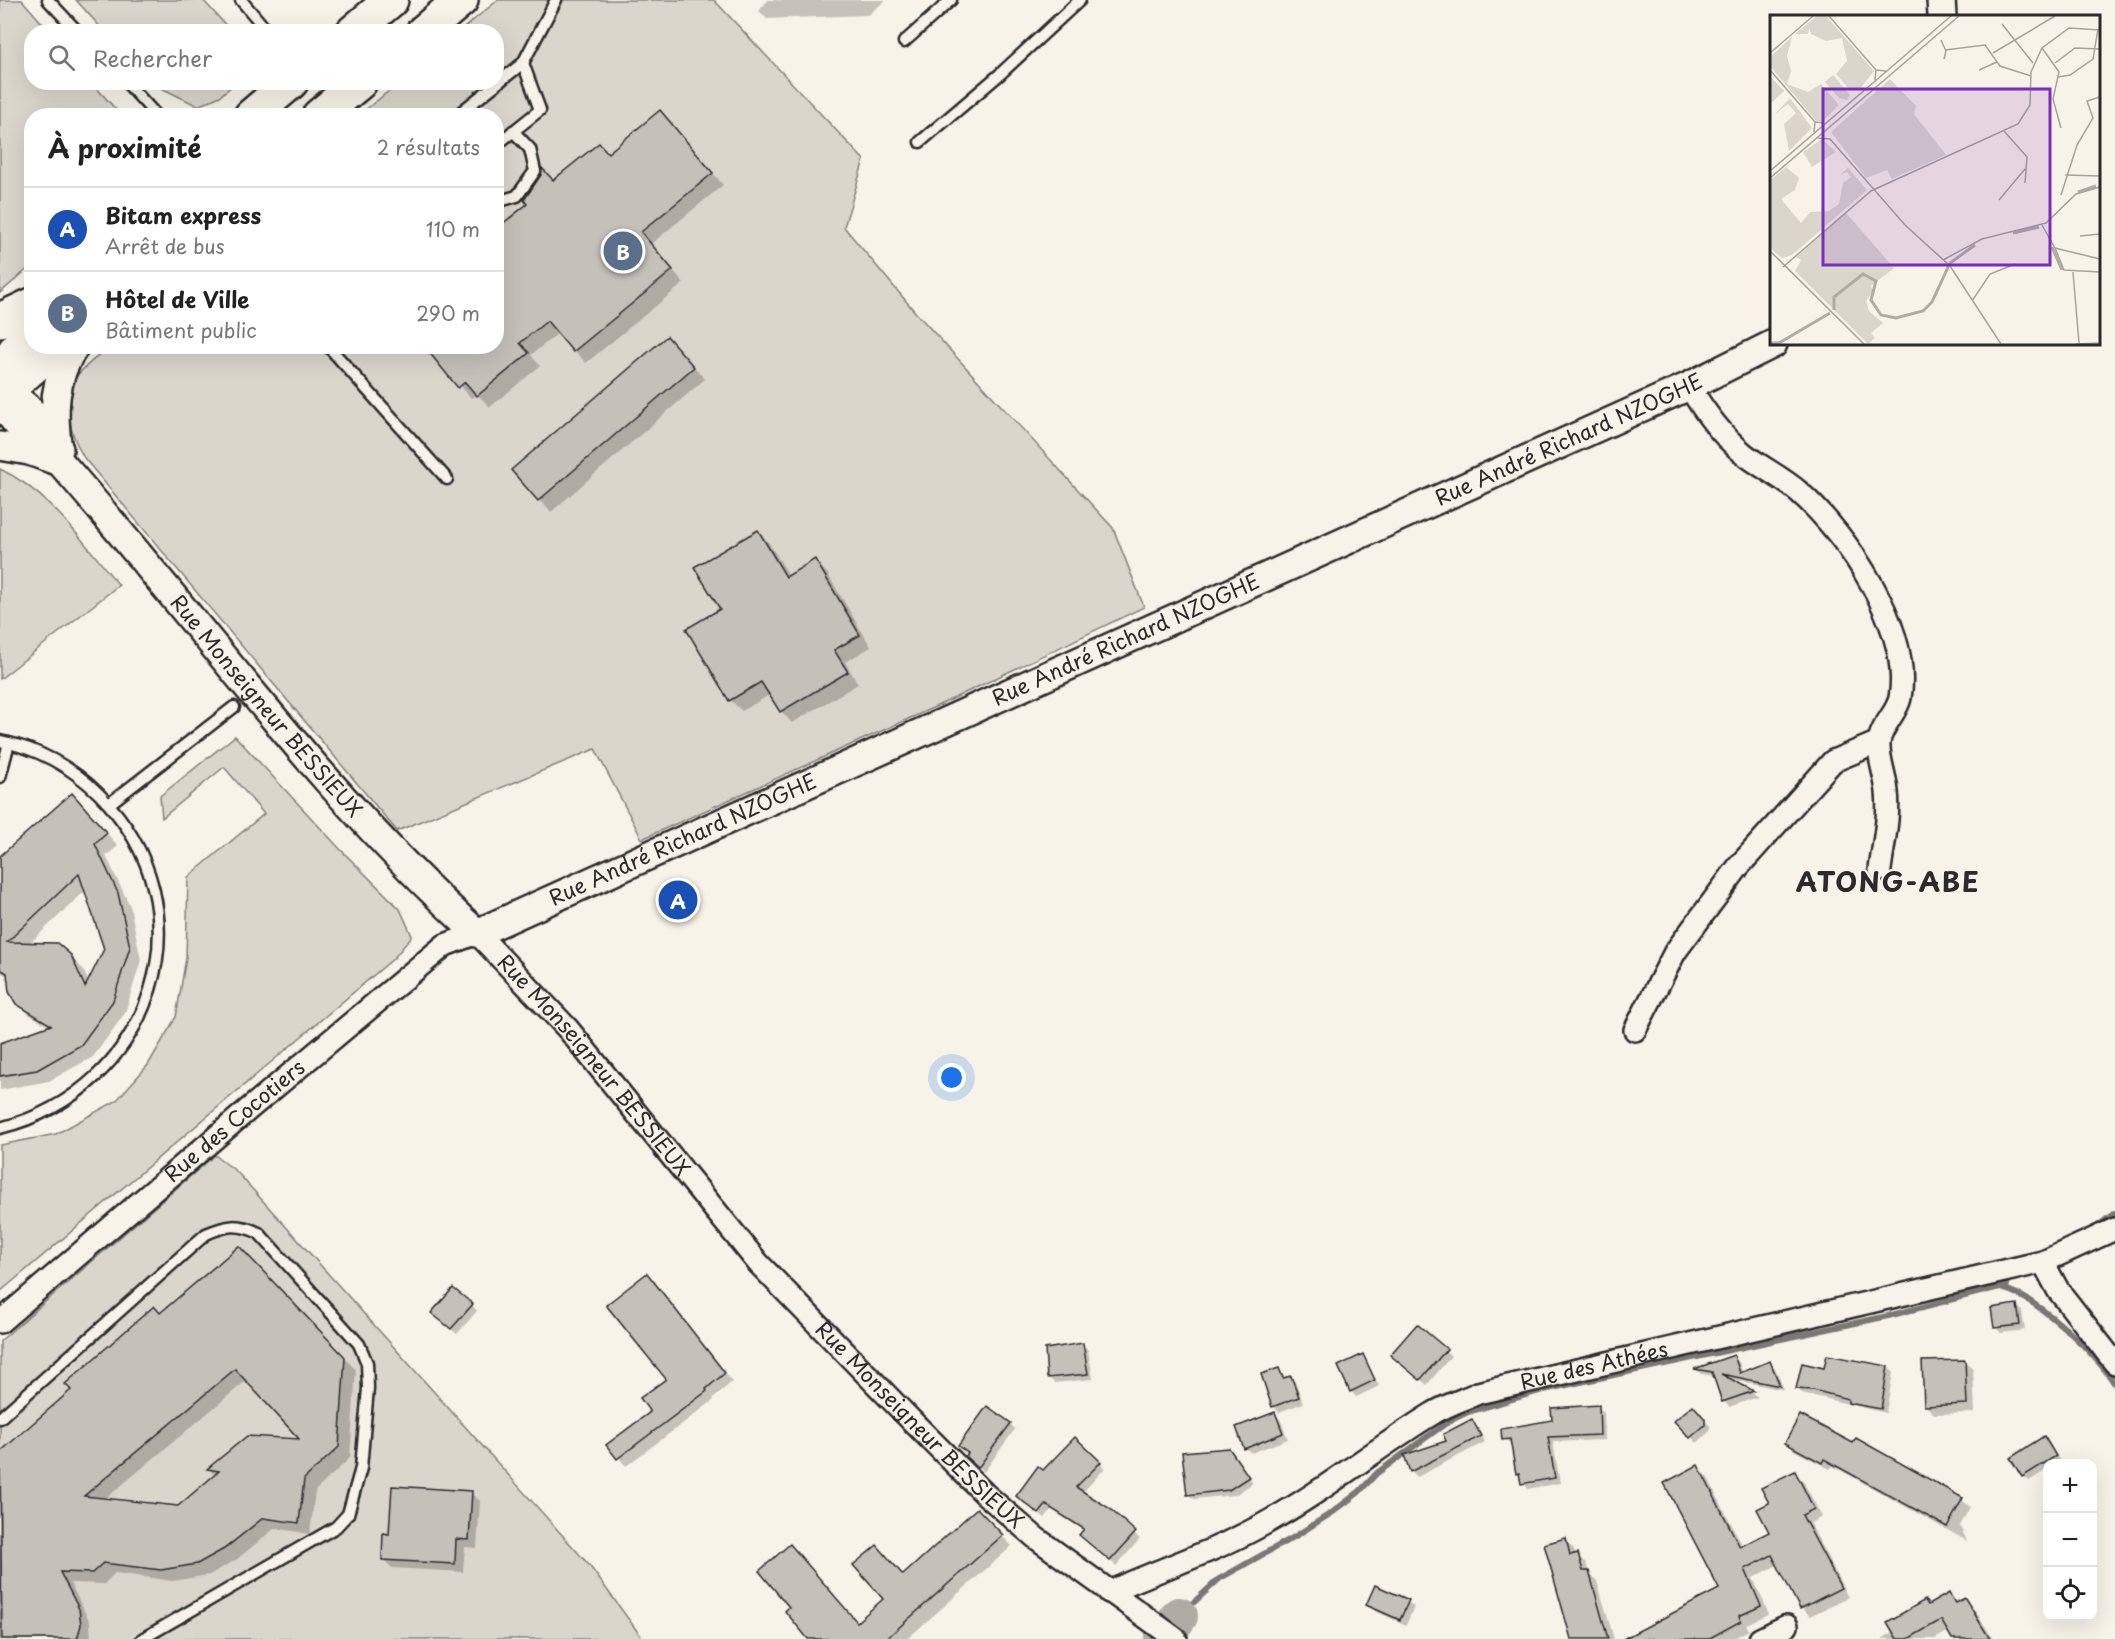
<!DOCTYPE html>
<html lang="fr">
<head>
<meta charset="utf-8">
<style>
  :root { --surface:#fff; --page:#f6f6f6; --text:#222; --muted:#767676; --line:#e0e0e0; --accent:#db2777 }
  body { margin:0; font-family:"Playpen Sans",sans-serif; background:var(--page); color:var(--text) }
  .controls { position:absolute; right:18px; bottom:18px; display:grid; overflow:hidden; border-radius:12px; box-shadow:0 6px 24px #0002 }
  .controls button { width:54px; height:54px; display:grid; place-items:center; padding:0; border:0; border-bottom:2px solid var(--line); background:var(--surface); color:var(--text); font:30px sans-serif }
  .you { position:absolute; left:952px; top:1078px; width:21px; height:21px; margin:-15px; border:4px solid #fff; border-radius:50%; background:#1a73e8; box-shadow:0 0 0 9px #1a73e833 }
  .badge { display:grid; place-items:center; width:39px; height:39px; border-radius:50%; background:var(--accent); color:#fff; font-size:20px; font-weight:700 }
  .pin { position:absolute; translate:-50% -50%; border:3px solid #fff; box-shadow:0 2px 6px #0006 }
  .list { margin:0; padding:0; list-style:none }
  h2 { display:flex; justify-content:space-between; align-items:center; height:78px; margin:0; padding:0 24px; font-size:26px }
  h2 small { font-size:20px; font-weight:400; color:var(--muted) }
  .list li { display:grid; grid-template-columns:39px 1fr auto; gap:18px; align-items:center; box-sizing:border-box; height:84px; padding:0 24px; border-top:2px solid var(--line) }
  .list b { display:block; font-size:22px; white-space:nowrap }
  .list p { margin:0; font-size:20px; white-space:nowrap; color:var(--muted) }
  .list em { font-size:20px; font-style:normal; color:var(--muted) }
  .icon { flex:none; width:33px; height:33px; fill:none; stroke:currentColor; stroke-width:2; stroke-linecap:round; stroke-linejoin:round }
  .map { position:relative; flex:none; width:2115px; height:1639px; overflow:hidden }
  .search { position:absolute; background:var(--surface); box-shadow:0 6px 24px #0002; left:24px; top:24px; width:480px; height:66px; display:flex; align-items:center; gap:15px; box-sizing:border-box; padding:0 21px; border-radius:24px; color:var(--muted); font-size:22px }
  .panel { position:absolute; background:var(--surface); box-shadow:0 6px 24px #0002; left:24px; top:108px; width:480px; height:246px; border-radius:24px }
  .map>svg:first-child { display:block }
  .green { fill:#dad6cc; stroke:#82807c; stroke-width:1.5 }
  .shadow { fill:#0003; fill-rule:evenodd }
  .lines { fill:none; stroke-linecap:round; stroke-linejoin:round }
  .stream { stroke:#7a7874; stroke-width:6 }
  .river { stroke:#afaca4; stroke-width:38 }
  .building { fill:#c4c1b9; stroke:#2b2b2b; stroke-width:1.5; fill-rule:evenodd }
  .service-casing { stroke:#2b2b2b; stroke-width:15 }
  .minor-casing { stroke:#2b2b2b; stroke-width:26 }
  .tertiary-casing { stroke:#2b2b2b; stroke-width:32 }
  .primary-casing { stroke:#2b2b2b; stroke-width:38 }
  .service { stroke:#f7f3e8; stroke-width:10 }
  .minor { stroke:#f7f3e8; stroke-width:21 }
  .tertiary { stroke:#f7f3e8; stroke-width:27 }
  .primary { stroke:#f7f3e8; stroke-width:33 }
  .labels { text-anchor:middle; stroke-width:4.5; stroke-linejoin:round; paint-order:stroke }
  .street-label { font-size:21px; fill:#2b2b2b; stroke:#f7f3e8 }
  .district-label { font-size:27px; font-weight:bold; letter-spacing:1.5px; fill:#2b2b2b; stroke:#f7f3e8 }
  .inset-river { fill:none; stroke:#afaca4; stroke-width:3 }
  .inset-road { fill:none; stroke:#a5a39c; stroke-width:1.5 }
  .view { fill:#7b2cbf; fill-opacity:0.15; stroke:#7b2cbf; stroke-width:3 }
  .inset-edge { fill:none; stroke:#2b2b2b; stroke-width:3 }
</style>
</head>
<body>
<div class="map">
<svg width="2115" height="1639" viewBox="0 0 2115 1639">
  <rect width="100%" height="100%" fill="#f7f3e8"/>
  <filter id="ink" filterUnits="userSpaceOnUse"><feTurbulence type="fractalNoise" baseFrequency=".0167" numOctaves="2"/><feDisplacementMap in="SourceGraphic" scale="12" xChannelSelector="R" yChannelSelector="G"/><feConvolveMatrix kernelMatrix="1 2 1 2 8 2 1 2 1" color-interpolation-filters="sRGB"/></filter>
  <g filter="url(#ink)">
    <!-- green -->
    <g class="green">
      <polygon points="0,0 22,0 49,31 32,32 32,82 92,83 121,115 32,116 31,266 0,293"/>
      <polygon points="76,0 203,0 231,31 104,31"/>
      <path d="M498 0H714L864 160 844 227 916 313 1113 528 1144 607 948 701 642 839 595 749 397 831 84 458C72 437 60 404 74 380 81 368 98 357 108 347L496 346V116L359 115 399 83 496 82V32L460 31Z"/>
      <polygon points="151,83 235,83 220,96 198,106"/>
      <path d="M0 469C50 492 84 544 119 585L0 679Z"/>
      <polygon points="235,736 341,850 400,909 412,936 394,958 0,1292 0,1145 56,1134 116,1101 148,1065 176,1017 186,958 188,877 264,814 224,767 162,818 160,796"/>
      <polygon points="215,1155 237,1172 589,1565 643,1639 0,1639 0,1341"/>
    </g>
    <!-- shadow -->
    <g class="shadow">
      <polygon points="768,0 886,0 868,15 767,19 759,11"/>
      <polygon points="672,124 723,185 651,244 684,283 586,363 558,333 531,355 540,366 490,407 477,394 471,398 426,346 496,346 554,181"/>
      <polygon points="667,338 705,379 551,512 539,500"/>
      <polygon points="758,531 769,543 790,577 815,561 827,573 871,647 845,662 858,684 792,723 781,711 771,694 742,711 730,700 722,610"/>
      <path d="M84 807 118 846 106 856 130 906 141 960 125 1013 93 1057 49 1081 0 1090V1044L50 1027 30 1015 18 1003 9 977 0 972V858ZM86 890 106 949 89 983 83 969 70 956 29 944Z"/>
      <path d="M250 1259 356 1370 350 1458 315 1491 310 1534 275 1528 236 1560 209 1575 173 1581 115 1573 104 1584 70 1583 90 1622 91 1639H6L7 1596 0 1589V1454L160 1314ZM247 1380 302 1441 209 1469 216 1476 179 1508 104 1500Z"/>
      <polygon points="647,1275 732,1382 713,1398 714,1400 626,1466 608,1445 652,1412 668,1380"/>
      <polygon points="472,1305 477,1311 457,1334 439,1318"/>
      <polygon points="2017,1306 2022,1311 2025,1330 2001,1333 1996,1328"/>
      <polygon points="1417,1326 1451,1356 1427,1385 1398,1360"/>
      <polygon points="1082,1344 1088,1350 1093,1379 1054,1383 1049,1378"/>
      <polygon points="1362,1356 1379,1386 1356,1397 1351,1391"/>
      <polygon points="1733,1357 1739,1362 1743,1374 1770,1362 1775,1368 1784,1390 1730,1379 1758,1397 1729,1407 1724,1401 1715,1376 1701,1374 1696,1369"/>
      <polygon points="1965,1361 1973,1370 1975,1413 1934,1414 1925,1405"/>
      <polygon points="1888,1367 1893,1372 1886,1413 1802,1393 1797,1388 1826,1370"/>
      <polygon points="1279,1370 1286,1379 1290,1378 1296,1383 1303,1403 1279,1412 1273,1406"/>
      <polygon points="1598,1407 1604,1412 1605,1440 1553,1442 1560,1483 1528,1489 1518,1473 1513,1445 1504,1439"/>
      <polygon points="1692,1407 1710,1426 1710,1431 1697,1443 1677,1421"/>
      <polygon points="1275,1414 1280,1419 1288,1439 1251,1453 1246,1448"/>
      <polygon points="1472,1421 1485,1442 1417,1477 1411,1471"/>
      <polygon points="1010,1424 1015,1429 984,1472 960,1446"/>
      <polygon points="2044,1438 2060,1461 2048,1464 2048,1469 2029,1481 2023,1476"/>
      <polygon points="1075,1439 1105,1468 1082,1493 1140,1539 1116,1566 1087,1540 1085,1530 1052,1509 1045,1518 1018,1496"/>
      <polygon points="1856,1441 1962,1500 1970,1507 1960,1526 1967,1541 1833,1466 1830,1469 1795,1451 1787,1443 1854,1445"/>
      <polygon points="1228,1449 1253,1483 1235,1495 1194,1499 1188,1494"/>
      <polygon points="1698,1467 1707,1476 1743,1547 1771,1532 1771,1504 1795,1473 1803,1481 1822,1517 1810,1523 1848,1597 1810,1616 1802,1608 1779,1564 1753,1578 1769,1614 1746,1624 1749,1630 1732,1639 1626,1639 1721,1590"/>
      <polygon points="471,1493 480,1501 477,1548 465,1547 463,1572 392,1568 383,1559 390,1535"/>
      <polygon points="977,1510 1012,1546 907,1639 810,1639 857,1623 886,1599 877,1547 904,1576"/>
      <polygon points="2092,1511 2098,1524 2092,1526"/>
      <polygon points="1565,1540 1574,1549 1576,1555 1586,1563 1589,1573 1597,1581 1614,1639 1572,1639"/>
      <polygon points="1949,1595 1958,1604 1965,1600 1975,1610 1993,1639 1954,1639 1949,1631 1935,1639 1881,1639"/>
      <polygon points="1408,1602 1414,1607 1406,1625 1373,1610 1367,1605"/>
    </g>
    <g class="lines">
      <!-- stream -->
      <g class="stream">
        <polyline points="2094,1229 2115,1213"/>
        <path d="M2000 1288C2036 1295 2095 1353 2115 1384"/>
        <polyline points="1179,1616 1219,1579 1294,1537 1333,1512 1359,1492 1377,1473 1449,1421 1468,1412 1539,1391 1888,1316 2007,1285"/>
      </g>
      <!-- river -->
      <polyline class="river" points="1163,1639 1179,1616"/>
    </g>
    <!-- building -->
    <g class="building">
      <polygon points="660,110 713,173 641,232 673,270 573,352 547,321 520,343 529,353 477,396 465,382 458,388 424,346 496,346 496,229 527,204 524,200 541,175 542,168 553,180 599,143 608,153"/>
      <polygon points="667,336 694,367 538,501 511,470"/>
      <polygon points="758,530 786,577 815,559 860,635 834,650 848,672 780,712 761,682 729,701 686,629 720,609 694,567"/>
      <path d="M72 793 107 833 95 844 118 893 130 947 113 1001 81 1045 37 1070 0 1076V1043L51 1025 16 1004 9 992 7 973 0 969V856ZM79 874 104 949 85 987 71 955 57 943 7 942Z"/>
      <path d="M239 1246 345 1357 339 1447 304 1479 299 1523 263 1518 224 1549 197 1564 161 1570 103 1563 92 1573 60 1572 79 1609 81 1625 77 1639H2L0 1452 71 1390 65 1384 154 1306 160 1313ZM235 1369 299 1439 247 1436 207 1469 219 1471 178 1506 84 1496Z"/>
      <polygon points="647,1273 725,1373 706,1389 707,1391 617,1459 606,1445 650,1412 640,1398 666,1379 606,1305"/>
      <polygon points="453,1288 473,1304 451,1329 431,1313"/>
      <polygon points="2017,1304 2020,1325 1994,1328 1991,1308"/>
      <polygon points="1417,1324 1447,1349 1420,1380 1390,1355"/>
      <polygon points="1083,1343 1088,1374 1047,1378 1045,1349"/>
      <polygon points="1363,1354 1375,1380 1350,1392 1338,1366"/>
      <polygon points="1734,1355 1740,1373 1770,1361 1780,1386 1721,1374 1754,1391 1722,1402 1712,1372 1694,1369"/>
      <polygon points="1827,1355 1888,1366 1881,1409 1848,1403 1848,1399 1813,1390 1796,1389 1802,1363 1824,1368"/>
      <polygon points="1965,1360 1967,1404 1924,1406 1922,1361"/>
      <polygon points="1279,1368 1283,1378 1291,1376 1299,1397 1272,1407 1261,1374"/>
      <polygon points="1599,1405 1600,1435 1548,1437 1555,1478 1521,1484 1519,1473 1516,1474 1510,1439 1502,1440 1501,1429 1552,1420 1551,1408"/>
      <polygon points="1693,1405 1705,1419 1705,1425 1690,1438 1674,1421"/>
      <polygon points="987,1406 1011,1423 978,1468 965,1456 968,1453 958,1446"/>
      <polygon points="1275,1412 1283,1433 1244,1449 1236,1427"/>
      <polygon points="1800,1415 1853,1443 1856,1438 1963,1498 1947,1527 1824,1459 1822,1463 1785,1443"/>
      <polygon points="1472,1419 1481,1436 1410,1472 1404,1455 1446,1441 1443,1434"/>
      <polygon points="2044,1436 2056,1456 2022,1477 2010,1458"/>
      <polygon points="1075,1437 1101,1462 1076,1487 1109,1508 1136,1532 1110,1561 1079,1535 1084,1529 1046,1505 1039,1514 1016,1496 1038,1466 1043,1470"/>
      <polygon points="1229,1448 1249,1477 1229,1490 1187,1495 1182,1452"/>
      <polygon points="1698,1465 1740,1547 1769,1532 1757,1509 1769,1503 1761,1488 1795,1471 1814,1509 1802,1515 1841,1588 1800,1609 1772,1555 1745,1569 1761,1606 1739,1616 1741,1621 1708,1639 1623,1639 1719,1589 1664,1483"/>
      <polygon points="392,1486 472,1491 469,1540 456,1539 455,1564 382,1560 383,1533 389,1534"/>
      <polygon points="977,1508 1003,1535 886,1639 808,1639 785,1611 789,1607 759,1571 790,1544 857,1622 883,1599 853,1565 877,1545 903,1575"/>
      <polygon points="1566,1538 1570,1555 1578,1553 1583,1571 1589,1571 1608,1639 1571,1639 1544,1544"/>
      <polygon points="1375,1585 1409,1600 1400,1620 1366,1605"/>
      <polygon points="1949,1593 1955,1603 1965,1598 1990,1639 1952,1639 1941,1620 1908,1639 1897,1639 1887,1622 1925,1600 1928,1605"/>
    </g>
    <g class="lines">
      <!-- service casing -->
      <g class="service-casing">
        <g id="service">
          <polyline points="48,0 78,32"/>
          <polyline points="241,0 268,32"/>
          <polyline points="904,42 951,0"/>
          <polyline points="126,82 157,116"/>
          <polyline points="456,116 523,63 556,0"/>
          <polyline points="920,142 999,75 1080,0"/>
          <polyline points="496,145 540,110 523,63"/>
          <polyline points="496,202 517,196 535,171 530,149 513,131"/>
          <polyline points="328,346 447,479"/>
          <path d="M0 741C37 748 72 767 99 794 214 909 153 1090 0 1128"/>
          <polyline points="0,777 9,743"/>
          <polyline points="109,804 234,707"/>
          <path d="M0 1418 206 1234C227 1225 238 1223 259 1233L359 1344 367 1363 368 1388 361 1468 348 1514 336 1527 142 1639"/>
        </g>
      </g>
      <!-- minor casing -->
      <g class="minor-casing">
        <g id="minor">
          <path d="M1689 386C1704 411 1720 434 1743 453 1760 467 1782 477 1799 492 1848 535 1912 630 1900 698 1897 713 1880 727 1879 743 1878 759 1886 777 1887 792 1890 817 1883 845 1880 870"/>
          <polyline points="1635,1030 1675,952 1739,866 1833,761 1879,742"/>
          <polyline points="2043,1262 2058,1290 2115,1363"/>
          <path id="s1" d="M0 1322 250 1108 445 945 477 933 568 1029 759 1264 911 1420 985 1494 1036 1538 1176 1639"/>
          <path id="s2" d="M1109 1592C1160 1569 1214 1552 1264 1524 1323 1492 1375 1449 1432 1414 1446 1405 1463 1400 1478 1393L2043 1262 2115 1229"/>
          <polyline points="1760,1639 1787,1626"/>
        </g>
      </g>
      <!-- tertiary casing -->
      <g class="tertiary-casing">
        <g id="tertiary">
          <polyline points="1941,0 1942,16"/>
          <path id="s3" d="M0 446 29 451 60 462C198 619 321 793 477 933L1689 386 1773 344"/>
          <path d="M58 449C52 412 54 377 75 346"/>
          <path d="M44 456 4 408 2 395C28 397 45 430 59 449"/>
        </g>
      </g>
      <!-- primary casing -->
      <g class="primary-casing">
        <g id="primary">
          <polyline points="353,32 391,0"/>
          <polyline points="423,32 461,0"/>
          <polyline points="251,116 291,82"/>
          <polyline points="319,116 360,82"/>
          <polyline points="0,320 32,305"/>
          <path d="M2 395C4 367 11 349 32 332"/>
          <polyline points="0,396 57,346"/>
        </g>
      </g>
      <!-- service -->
      <use href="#service" class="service"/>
      <!-- minor -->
      <use href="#minor" class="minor"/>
      <!-- tertiary -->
      <use href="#tertiary" class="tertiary"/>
      <!-- primary -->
      <use href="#primary" class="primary"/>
    </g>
  </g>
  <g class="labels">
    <!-- street labels -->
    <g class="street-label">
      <text dy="7" stroke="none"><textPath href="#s3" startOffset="1890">Rue André Richard NZOGHE</textPath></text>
      <text dy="7" stroke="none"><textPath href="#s3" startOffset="1404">Rue André Richard NZOGHE</textPath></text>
      <text dy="7" stroke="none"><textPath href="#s3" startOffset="382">Rue Monseigneur BESSIEUX</textPath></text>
      <text dy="7" stroke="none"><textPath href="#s3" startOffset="918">Rue André Richard NZOGHE</textPath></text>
      <text dy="7" stroke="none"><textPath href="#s1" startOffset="794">Rue Monseigneur BESSIEUX</textPath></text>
      <text dy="7" stroke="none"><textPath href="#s1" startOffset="309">Rue des Cocotiers</textPath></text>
      <text dy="7" stroke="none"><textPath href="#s2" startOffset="540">Rue des Athées</textPath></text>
      <text dy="7" stroke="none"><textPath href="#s1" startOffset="1280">Rue Monseigneur BESSIEUX</textPath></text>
    </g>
    <!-- district labels -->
    <g class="district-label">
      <text x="1888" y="892">ATONG-ABE</text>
    </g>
  </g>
  <!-- overview -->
  <g transform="translate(1770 15)">
    <rect width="330" height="330" fill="#f7f3e8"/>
    <path d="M47 1H56L104 56 90 74 80 75 66 59 77 46 72 23 56 26 41 19 39 13 38 19H25ZM22 22 17 41 21 56 17 69 38 77 51 69 69 90 52 107 46 106 0 51V42ZM63 60 80 80 77 85 69 83 55 67ZM0 61 14 76 0 89ZM120 64 146 91 144 99 176 140 122 164 117 155 96 163 61 117ZM20 83 42 113 19 136 14 109 26 98 18 89 5 99ZM52 124 66 137 42 152 33 137ZM16 152 29 163 25 175 11 184 31 208 40 197 59 196 69 189 73 168 81 162 77 157 70 160 78 153 97 175 22 240 12 243 0 233V165ZM76 198 124 253 101 271 103 276 96 286 99 296 113 308 101 318 105 323 98 329 25 256 31 245 26 242Z" fill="#dad6cc"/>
    <path class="inset-river" d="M308 177 326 171M243 218 269 212M282 232 292 255M180 248 205 230M64 295V282L93 259 106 266 101 285 111 300 126 303 153 296 162 287 180 248M0 328H9L60 298"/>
    <path class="inset-road" d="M59 1 106 55M232 9 263 48M171 25 176 36 174 44M272 33 289 57 283 84 291 113M175 35 215 30 230 51 261 61M0 38 43 1M223 38 285 1M285 48 305 33 330 34M0 55 45 107M209 55 227 47M288 62 300 60 323 44 328 14M105 65 106 55 116 56M234 116 257 142 255 168M44 117 45 107 54 108M48 123 60 124 135 210 180 251 231 329M0 156 181 1M295 160 330 161M0 163 189 1M291 180 307 130 323 103 317 86 330 82M229 185 255 154M272 210 285 233 330 244M310 221 330 219M285 233 294 255 330 257M0 236 94 329M173 245 212 224 276 208 306 179 330 172M13 252 101 176 248 109 260 90 261 57 272 33 299 13 330 15M303 257 309 328M202 286 220 259 245 249M306 329 330 328"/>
    <path class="view" d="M53 74H280V250H53Z"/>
    <rect width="330" height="330" class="inset-edge"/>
  </g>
</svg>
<div class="controls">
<button>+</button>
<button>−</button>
<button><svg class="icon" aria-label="locate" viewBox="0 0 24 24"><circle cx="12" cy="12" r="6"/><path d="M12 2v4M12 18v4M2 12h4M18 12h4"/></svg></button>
</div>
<div class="you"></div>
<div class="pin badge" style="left:678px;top:900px;background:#1a4fb4">A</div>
<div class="pin badge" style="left:623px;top:251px;background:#5c6f8a">B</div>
<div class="search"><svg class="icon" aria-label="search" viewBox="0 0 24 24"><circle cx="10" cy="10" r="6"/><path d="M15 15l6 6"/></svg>Rechercher</div>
<section class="panel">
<h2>À proximité<small>2 résultats</small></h2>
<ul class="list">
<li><span class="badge" style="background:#1a4fb4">A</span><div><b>Bitam express</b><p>Arrêt de bus</p></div><em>110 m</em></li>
<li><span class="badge" style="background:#5c6f8a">B</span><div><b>Hôtel de Ville</b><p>Bâtiment public</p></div><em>290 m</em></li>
</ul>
</section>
</div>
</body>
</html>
